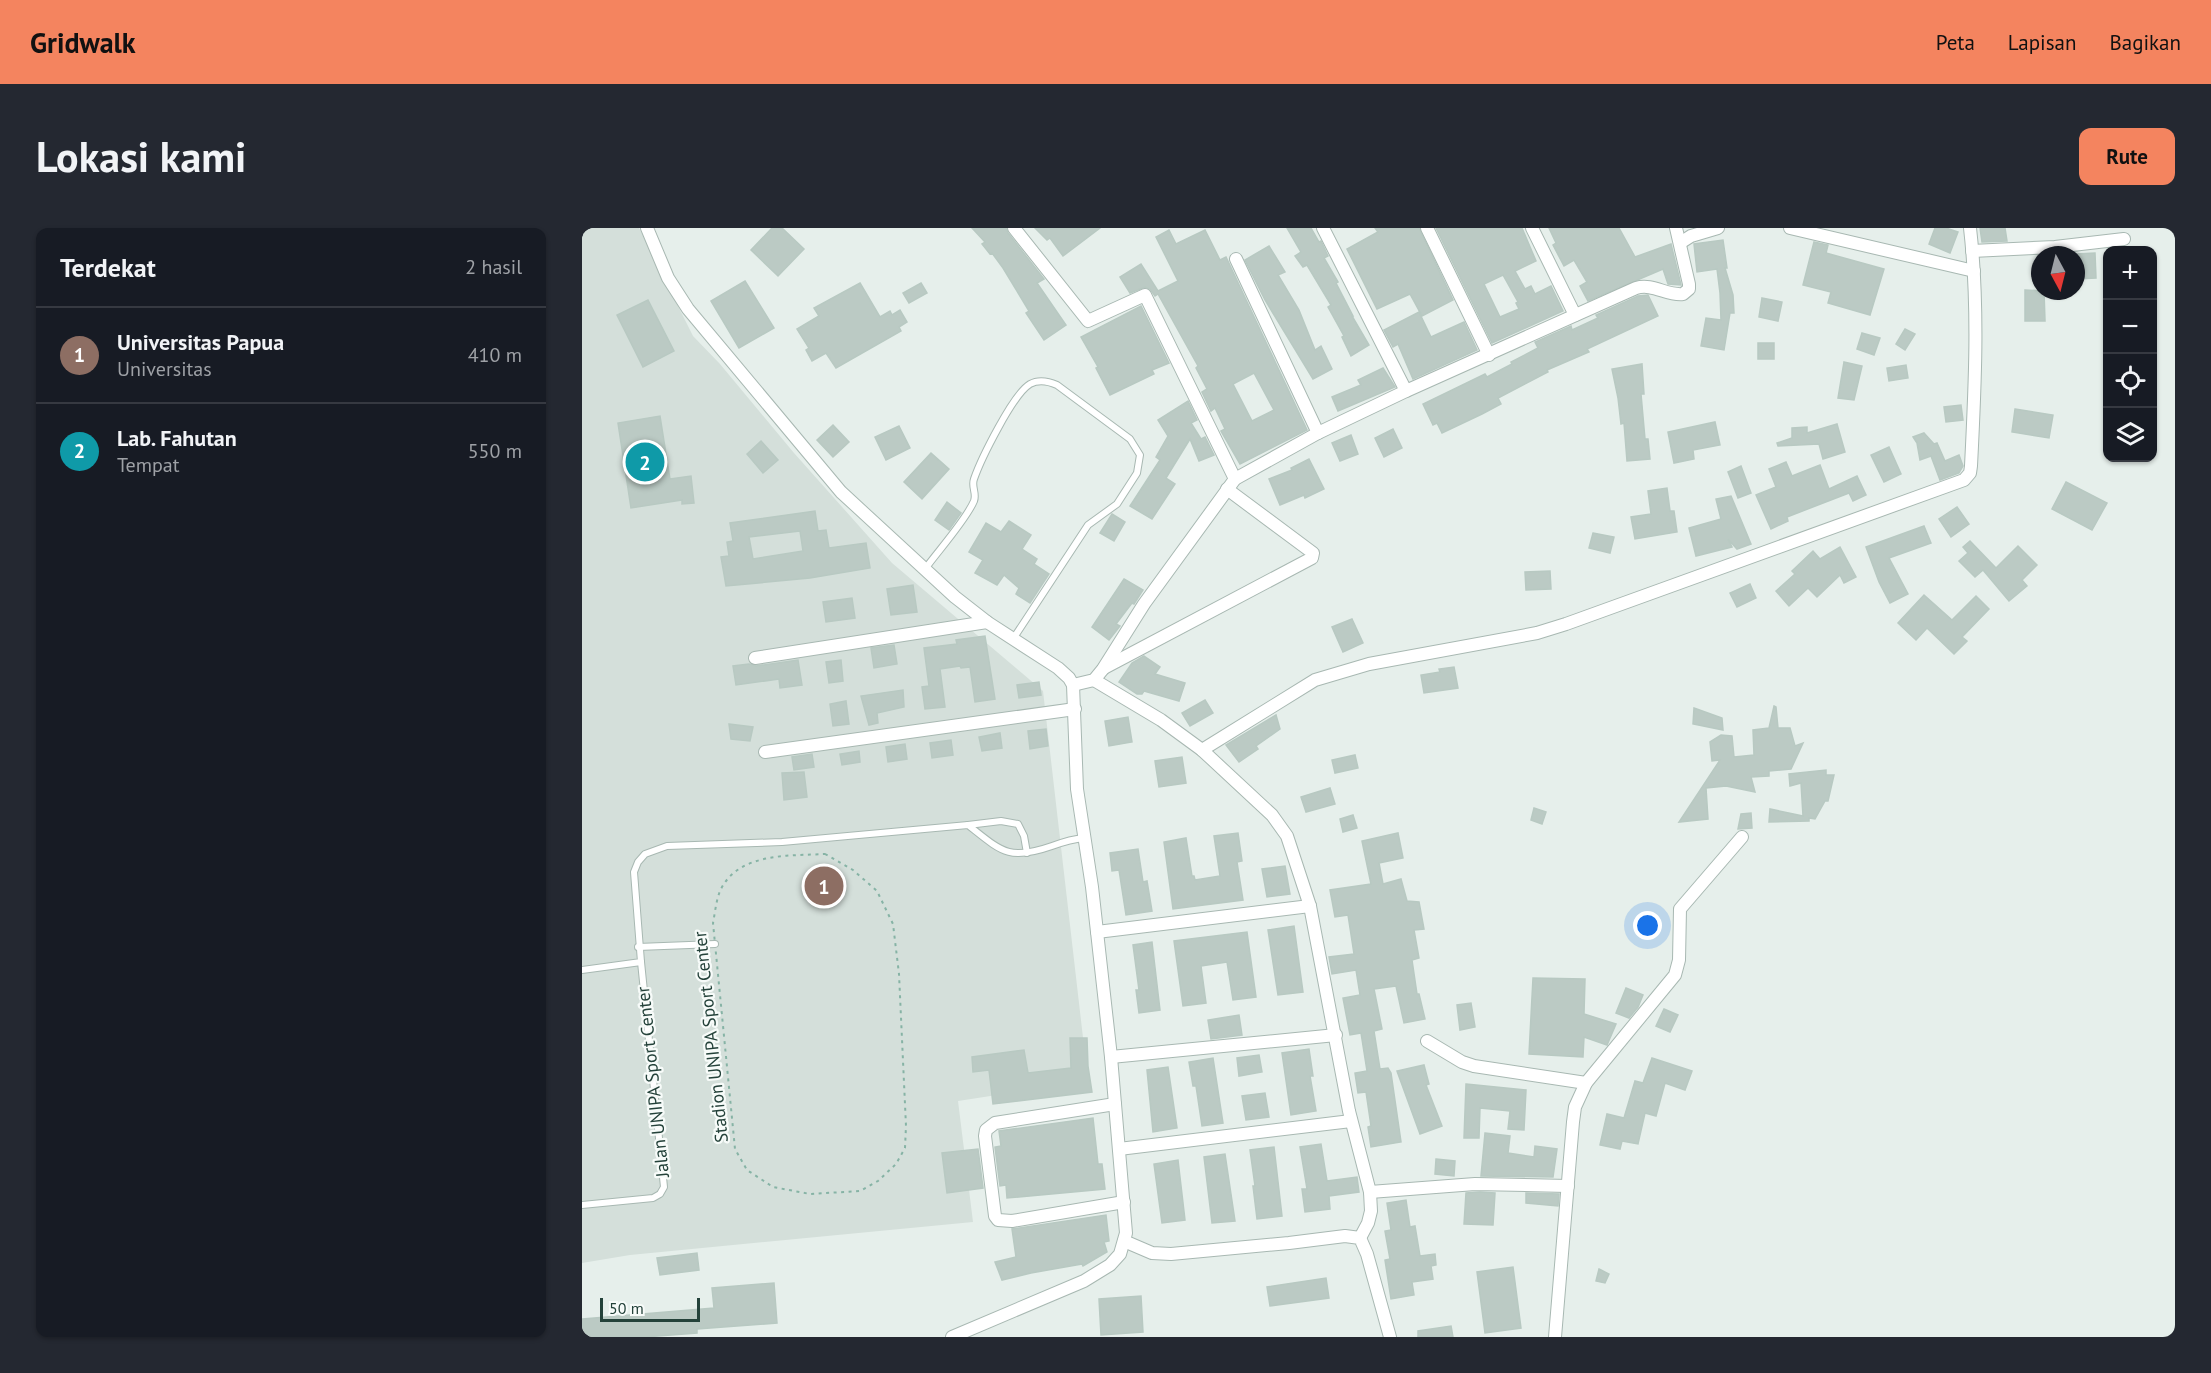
<!DOCTYPE html>
<html lang="id">
<head>
<meta charset="utf-8">
<style>
  :root { --surface:#171b24; --page:#242831; --text:#f1f3f6; --muted:#9ea1a6; --line:#363941; --accent:#f4845f }
  body { margin:0; font-family:"PT Sans",sans-serif; background:var(--page); color:var(--text) }
  .controls { position:absolute; right:18px; top:18px; display:grid; overflow:hidden; border-radius:12px; box-shadow:0 2px 4px #0004 }
  .controls button { width:54px; height:54px; display:grid; place-items:center; padding:0; border:0; border-bottom:2px solid var(--line); background:var(--surface); color:var(--text); font:30px sans-serif }
  .compass { position:absolute; left:1449px; top:18px; width:54px; height:54px; border-radius:50%; background:var(--surface); box-shadow:0 2px 4px #0004; rotate:173deg }
  .scale { position:absolute; left:18px; bottom:15px; width:100px; box-sizing:border-box; padding-left:6px; border:3px solid #24423a; border-top:0; font-size:16px; line-height:21px; white-space:nowrap; color:#24423a; -webkit-text-stroke:4px #f7fbf9; paint-order:stroke }
  .you { position:absolute; left:1066px; top:698px; width:21px; height:21px; margin:-15px; border:4px solid #fff; border-radius:50%; background:#1a73e8; box-shadow:0 0 0 9px #1a73e833 }
  .badge { display:grid; place-items:center; width:39px; height:39px; border-radius:50%; background:var(--accent); color:#fff; font-size:20px; font-weight:700 }
  .pin { position:absolute; translate:-50% -50%; border:3px solid #fff; box-shadow:0 2px 6px #0006 }
  .list { margin:0; padding:0; list-style:none }
  h2 { display:flex; justify-content:space-between; align-items:center; height:78px; margin:0; padding:0 24px; font-size:26px }
  h2 small { font-size:20px; font-weight:400; color:var(--muted) }
  .list li { display:grid; grid-template-columns:39px 1fr auto; gap:18px; align-items:center; box-sizing:border-box; height:96px; padding:0 24px; border-top:2px solid var(--line) }
  .list b { display:block; font-size:22px; white-space:nowrap }
  .list p { margin:0; font-size:20px; white-space:nowrap; color:var(--muted) }
  .list em { font-size:20px; font-style:normal; color:var(--muted) }
  .icon { flex:none; width:33px; height:33px; fill:none; stroke:currentColor; stroke-width:2; stroke-linecap:round; stroke-linejoin:round }
  .map { position:relative; flex:none; width:1593px; height:1109px; overflow:hidden; border-radius:12px }
  header { display:flex; align-items:center; gap:36px; box-sizing:border-box; height:84px; padding:0 30px; background:var(--accent); color:#111 }
  header strong { font-size:28px }
  nav { display:flex; gap:33px; margin-inline-start:auto; font-size:21px }
  .intro { display:flex; align-items:center; justify-content:space-between; box-sizing:border-box; height:144px; padding:0 36px }
  h1 { margin:0; font-size:42px }
  .button { padding:15px 27px; border-radius:12px; background:var(--accent); color:#111; font-size:21px; font-weight:700 }
  main { display:flex; gap:36px; padding:0 36px }
  aside { flex:1; background:var(--surface); border-radius:12px; box-shadow:0 2px 4px #0004 }
  .map>svg:first-child { display:block }
  .built { fill:#d4dfda }
  .building { fill:#bbcac4; stroke:#b8c9c2; stroke-width:1.5; fill-rule:evenodd }
  .lines { fill:none; stroke-linecap:round; stroke-linejoin:round }
  .lane-casing { stroke:#a8b8b2; stroke-width:8 }
  .street-casing { stroke:#a8b8b2; stroke-width:14 }
  .path { stroke:#86b3a5; stroke-width:2; stroke-dasharray:3 4.5; stroke-linecap:butt }
  .lane { stroke:#fff; stroke-width:6 }
  .street { stroke:#fff; stroke-width:12 }
  .labels { text-anchor:middle; stroke-width:4.5; stroke-linejoin:round; paint-order:stroke }
  .street-label { font-size:18px; fill:#24423a; stroke:#f7fbf9 }
</style>
</head>
<body>
<header>
<strong>Gridwalk</strong>
<nav><a>Peta</a><a>Lapisan</a><a>Bagikan</a></nav>
</header>
<div class="intro"><h1>Lokasi kami</h1><a class="button">Rute</a></div>
<main>
<aside>
<h2>Terdekat<small>2 hasil</small></h2>
<ul class="list">
<li><span class="badge" style="background:#8d6e63">1</span><div><b>Universitas Papua</b><p>Universitas</p></div><em>410 m</em></li>
<li><span class="badge" style="background:#0f9aa8">2</span><div><b>Lab. Fahutan</b><p>Tempat</p></div><em>550 m</em></li>
</ul>
</aside>
<div class="map">
<svg width="1593" height="1109" viewBox="0 0 1593 1109">
  <rect width="100%" height="100%" fill="#e6efeb"/>
  <!-- built -->
  <polygon class="built" points="0,0 57,0 111,108 138,136 212,225 310,335 461,463 506,853 376,873 391,994 48,1027 0,1035"/>
  <!-- building -->
  <g class="building">
    <polygon points="190,0 200,0 222,21 196,48 169,22"/>
    <polygon points="390,0 424,0 426,5 462,51 455,55 484,97 462,112 444,85 447,83 421,40 410,25 408,26 400,16 403,14"/>
    <polygon points="453,0 518,0 481,28 468,10 465,12"/>
    <polygon points="705,0 729,0 737,14 739,13 746,28 742,30 756,54 754,55 771,88 770,88 787,117 769,128 760,109 762,108 746,79 749,77 725,37 721,39 713,28 719,24"/>
    <polygon points="793,0 837,0 871,72 840,88 828,66 795,81 765,21 796,4"/>
    <path d="M854 0H940L954 33 933 43 943 61 949 58 953 66 969 58 981 83 910 115ZM921 47 936 74 934 75 937 81 918 89 902 56Z"/>
    <polygon points="967,0 1037,0 1053,29 1089,16 1099,57 1086,56 1081,41 1006,73 998,58 1005,54 992,32 982,38 971,17 974,15"/>
    <polygon points="1353,0 1364,0 1376,4 1368,25 1347,16"/>
    <polygon points="1398,0 1423,0 1425,13 1400,14"/>
    <path d="M587 2 594 16 623 2 638 32 644 29 725 202 658 236 639 203 643 201 633 180 629 183 620 164 625 161 614 140 616 138 576 66 573 68 568 61 563 59 548 65 538 49 559 36 576 63 596 53 574 9ZM672 145 692 182 670 193 651 156Z"/>
    <polygon points="1141,12 1145,40 1143,40 1151,67 1152,85 1148,85 1142,122 1119,118 1124,90 1139,92 1138,65 1135,41 1115,44 1112,16"/>
    <polygon points="1232,14 1246,17 1244,25 1302,41 1288,87 1246,75 1249,64 1221,57"/>
    <polygon points="687,18 703,44 696,47 717,82 733,122 739,118 750,141 731,151 683,72 663,32"/>
    <polygon points="1513,25 1514,50 1494,51 1494,26"/>
    <polygon points="163,53 192,100 157,120 129,73"/>
    <polygon points="278,55 298,89 308,83 310,87 318,82 325,94 317,99 319,103 254,140 244,125 230,133 224,122 227,120 215,101 237,88 232,80"/>
    <polygon points="339,55 345,65 327,75 321,65"/>
    <polygon points="1443,62 1462,63 1463,93 1443,93"/>
    <polygon points="1066,67 1076,88 1005,121 1007,124 965,142 966,144 916,170 919,176 900,186 860,205 855,195 851,197 841,176 903,146 905,149 930,136 929,134 956,120 953,114 989,98 990,102 1016,90 1014,87 1056,68"/>
    <polygon points="1180,70 1200,74 1196,93 1177,89"/>
    <polygon points="66,72 92,123 61,139 35,87"/>
    <polygon points="559,78 587,135 570,142 572,146 528,167 514,140 516,139 499,109"/>
    <polygon points="837,84 849,109 882,94 895,122 831,151 816,116 811,119 802,102"/>
    <polygon points="1323,101 1333,106 1323,122 1314,116"/>
    <polygon points="1280,105 1298,110 1292,127 1275,121"/>
    <rect x="1176" y="115" width="16" height="16"/>
    <polygon points="1262,134 1280,138 1272,172 1256,170"/>
    <polygon points="1060,136 1062,166 1059,166 1063,211 1066,211 1068,231 1045,233 1042,195 1039,196 1036,170 1030,141"/>
    <polygon points="1324,137 1326,150 1307,153 1305,140"/>
    <polygon points="801,140 813,159 756,183 750,169 779,157 776,152"/>
    <polygon points="606,173 615,192 609,195 619,211 623,209 632,227 617,233 608,211 584,250 593,256 570,291 548,278 578,232 574,229 586,208 576,192"/>
    <polygon points="1379,177 1381,192 1364,194 1362,179"/>
    <polygon points="1433,181 1471,187 1467,210 1430,204"/>
    <polygon points="78,188 88,251 109,248 112,275 100,276 100,272 49,280 36,195"/>
    <polygon points="1133,194 1138,217 1111,222 1112,231 1092,235 1086,204"/>
    <polygon points="1255,196 1263,224 1241,231 1237,216 1196,218 1195,215 1210,210 1210,200 1225,199 1225,205"/>
    <polygon points="251,197 267,214 251,229 235,212"/>
    <polygon points="317,198 328,220 304,232 293,209"/>
    <polygon points="811,201 820,220 802,229 793,210"/>
    <polygon points="1342,205 1352,216 1355,215 1363,233 1377,227 1381,238 1377,245 1358,252 1349,228 1338,232 1335,215 1331,209"/>
    <polygon points="769,207 776,226 758,233 750,215"/>
    <polygon points="179,213 196,232 181,245 165,226"/>
    <polygon points="1307,219 1319,246 1302,254 1289,227"/>
    <polygon points="349,225 367,241 340,271 322,254"/>
    <polygon points="727,231 742,261 723,270 722,267 698,277 687,251 710,242 709,240"/>
    <polygon points="1204,234 1210,248 1238,237 1247,261 1275,248 1284,267 1271,273 1267,265 1205,289 1206,293 1189,301 1174,267 1194,259 1187,241"/>
    <polygon points="1159,238 1169,265 1156,270 1146,244"/>
    <polygon points="1484,254 1525,275 1510,302 1470,281"/>
    <polygon points="1085,260 1088,283 1092,283 1095,304 1053,311 1049,289 1069,286 1066,263"/>
    <polygon points="1149,268 1169,316 1155,321 1146,311 1150,319 1114,328 1107,300 1139,291 1134,271"/>
    <polygon points="365,274 379,285 367,302 353,292"/>
    <polygon points="1375,279 1387,296 1369,309 1357,291"/>
    <path d="M233 283 236 303 244 302 247 320 284 315 288 340 228 350 144 358 139 329 147 328 145 314 151 313 148 295ZM218 303 221 323 171 331 167 309Z"/>
    <polygon points="530,286 543,294 532,313 518,305"/>
    <polygon points="427,293 449,307 440,321 455,331 452,336 467,346 448,375 434,366 437,360 422,347 415,357 393,345 401,332 387,324 404,295 419,304"/>
    <polygon points="1342,298 1349,315 1307,330 1326,366 1308,375 1297,354 1284,319"/>
    <polygon points="1011,305 1032,309 1028,325 1007,320"/>
    <polygon points="1388,313 1414,340 1436,318 1455,337 1440,352 1445,358 1427,373 1401,342 1393,349 1377,333 1386,325 1381,319"/>
    <polygon points="1258,319 1274,349 1262,355 1258,347 1235,369 1226,360 1207,378 1194,363 1213,346 1210,343 1231,323 1238,331"/>
    <polygon points="968,343 969,361 944,362 943,344"/>
    <polygon points="542,351 561,362 552,376 550,375 534,396 538,398 527,412 510,399"/>
    <polygon points="1168,356 1174,370 1155,379 1148,365"/>
    <polygon points="331,357 335,384 309,387 305,361"/>
    <polygon points="1342,367 1370,392 1394,368 1407,381 1380,409 1385,413 1372,426 1345,400 1334,412 1316,395"/>
    <polygon points="270,370 273,390 244,394 241,374"/>
    <polygon points="770,391 781,415 761,424 750,399"/>
    <polygon points="403,408 413,471 393,474 388,439 379,440 378,438 358,441 363,479 343,481 340,459 347,458 342,420 375,416 374,412"/>
    <polygon points="312,417 315,436 292,440 289,420"/>
    <polygon points="562,428 578,439 573,446 603,455 597,473 562,463 560,466 555,466 537,454 550,435"/>
    <polygon points="216,432 220,457 198,460 197,451 154,457 151,438 167,436 174,438"/>
    <polygon points="259,432 261,453 247,455 244,434"/>
    <polygon points="872,439 876,460 842,465 839,447 858,444 857,441"/>
    <polygon points="457,454 459,467 437,470 435,457"/>
    <polygon points="321,462 322,479 295,485 296,495 287,497 279,468"/>
    <polygon points="623,472 631,485 608,498 600,485"/>
    <polygon points="264,473 267,496 251,498 248,476"/>
    <polygon points="1192,478 1194,479 1196,500 1208,500 1213,518 1221,515 1209,541 1187,543 1187,548 1169,549 1173,564 1144,558 1124,560 1126,591 1097,594 1138,532 1130,533 1128,514 1139,507 1150,508 1152,529 1172,527 1171,502 1187,500"/>
    <polygon points="1112,480 1140,490 1141,502 1111,496"/>
    <polygon points="694,487 698,501 674,518 676,521 657,534 644,517"/>
    <polygon points="546,489 550,514 527,518 523,493"/>
    <polygon points="147,496 171,499 168,513 149,511"/>
    <polygon points="464,501 466,518 448,521 446,503"/>
    <polygon points="418,505 420,520 400,523 397,509"/>
    <polygon points="369,512 371,527 350,530 348,515"/>
    <polygon points="323,516 325,531 306,534 304,519"/>
    <polygon points="277,523 278,534 260,537 258,526"/>
    <polygon points="230,526 232,539 212,542 210,529"/>
    <polygon points="773,527 776,540 753,545 750,532"/>
    <polygon points="600,529 604,555 577,559 573,533"/>
    <polygon points="1244,542 1244,547 1252,547 1246,573 1243,573 1233,591 1227,590 1227,593 1187,594 1188,581 1221,588 1219,555 1208,558 1207,546"/>
    <polygon points="222,544 225,569 202,572 200,545"/>
    <polygon points="748,560 753,576 724,584 719,569"/>
    <polygon points="952,580 964,584 960,596 949,592"/>
    <polygon points="1169,585 1170,600 1156,601 1159,586"/>
    <polygon points="771,587 775,600 761,604 758,591"/>
    <polygon points="656,605 660,633 655,634 661,672 591,681 582,614 604,610 610,648 612,648 613,652 638,648 632,608"/>
    <polygon points="816,605 821,630 797,635 801,656 819,651 825,673 837,674 842,701 832,702 837,730 830,732 835,766 837,766 843,791 822,795 814,758 792,761 800,801 792,803 798,841 806,840 809,845 819,914 789,919 786,899 789,898 784,864 776,865 773,845 785,843 779,805 768,807 761,770 778,767 774,742 750,746 747,729 772,726 766,687 753,689 748,662 789,656 780,613"/>
    <polygon points="556,621 561,654 565,653 570,683 544,687 537,642 530,643 528,625"/>
    <polygon points="703,638 708,666 685,669 680,641"/>
    <polygon points="712,698 721,764 696,767 686,702"/>
    <polygon points="665,704 674,769 651,772 645,734 619,738 624,775 601,778 592,713"/>
    <polygon points="570,714 578,782 557,785 554,762 557,762 551,717"/>
    <polygon points="951,750 1003,751 1002,786 1034,796 1025,817 1002,809 1001,829 947,826"/>
    <polygon points="1044,760 1061,767 1056,779 1047,790 1034,785"/>
    <polygon points="889,775 893,799 878,802 875,777"/>
    <polygon points="1082,781 1096,787 1088,804 1074,798"/>
    <polygon points="657,787 660,807 629,811 626,792"/>
    <polygon points="488,810 505,810 506,838 510,864 411,876 407,842 391,844 390,829 442,822 446,845 489,840"/>
    <polygon points="727,821 731,848 728,848 734,883 709,887 700,825"/>
    <polygon points="677,827 680,844 657,848 655,830"/>
    <polygon points="631,830 641,895 620,898 614,858 611,858 607,834"/>
    <polygon points="1070,830 1110,843 1103,862 1083,855 1074,888 1063,885 1056,916 1040,913 1038,921 1018,917 1025,886 1042,890 1053,853 1061,855"/>
    <polygon points="842,837 847,856 844,857 860,898 838,906 815,843"/>
    <polygon points="586,839 595,900 571,904 565,842"/>
    <polygon points="884,856 944,862 942,902 926,901 928,883 898,880 897,910 882,910"/>
    <polygon points="683,865 687,889 664,892 660,868"/>
    <polygon points="511,890 516,936 520,936 523,961 425,970 424,957 418,958 413,919 419,918 417,903"/>
    <polygon points="903,905 928,908 926,925 952,929 953,918 975,921 971,949 899,948"/>
    <polygon points="739,916 745,953 775,949 777,964 747,968 748,981 723,984 720,961 725,961 718,919"/>
    <polygon points="692,919 700,988 675,991 671,958 673,958 668,922"/>
    <polygon points="396,921 401,960 365,965 360,925"/>
    <polygon points="643,926 653,993 630,995 622,929"/>
    <polygon points="854,931 873,933 872,948 853,946"/>
    <polygon points="596,932 603,992 580,995 572,936"/>
    <polygon points="898,964 913,965 911,997 882,996 884,965"/>
    <polygon points="944,965 977,966 976,978 944,975"/>
    <polygon points="824,972 828,999 833,998 838,1028 853,1026 854,1037 849,1038 851,1051 830,1054 832,1067 809,1071 803,1032 808,1031 803,1003 809,1002 805,975"/>
    <polygon points="524,987 527,1013 522,1014 525,1024 501,1038 500,1036 449,1045 420,1052 413,1034 434,1029 430,1001"/>
    <polygon points="115,1025 117,1042 78,1047 75,1030"/>
    <polygon points="931,1039 939,1100 903,1105 895,1044"/>
    <polygon points="1017,1041 1027,1046 1023,1055 1014,1053"/>
    <polygon points="744,1050 747,1070 688,1078 685,1059"/>
    <polygon points="192,1055 195,1095 115,1101 115,1105 63,1109 0,1109 0,1091 132,1080 130,1060"/>
    <polygon points="559,1068 561,1104 519,1107 517,1071"/>
    <polygon points="869,1098 871,1109 836,1109 836,1103"/>
  </g>
  <g class="lines">
    <!-- lane casing -->
    <g class="lane-casing">
      <g id="lane">
        <path d="M343 341C356 323 384 292 392 273 395 265 389 259 392 251 399 231 431 166 448 156 457 151 466 153 475 157L548 211 558 227 555 245 535 276 506 297 431 411"/>
        <polyline points="386,597 419,593 436,596 442,608 445,625"/>
        <polyline points="56,719 133,716"/>
        <path d="M0 742 59 734 52 644 56 634 63 626 85 618 200 614 386 597C420 624 427 633 470 618 481 614 490 611 502 610"/>
        <polyline points="0,977 71,970 78,966 82,959 59,734"/>
      </g>
    </g>
    <!-- street casing -->
    <g class="street-casing">
      <g id="street">
        <polyline points="65,0 86,50 106,81 259,264 373,369 405,394 476,440 487,450 491,457 495,561 510,659 529,829 544,1005 538,1026 528,1037 502,1053 370,1109"/>
        <polyline points="432,0 506,93 563,67 653,251"/>
        <polyline points="741,0 824,163"/>
        <polyline points="845,0 907,127"/>
        <polyline points="950,0 993,87"/>
        <polyline points="1208,0 1392,43"/>
        <polyline points="1098,15 1109,8 1136,0"/>
        <polyline points="1390,23 1473,19 1542,11"/>
        <polyline points="654,31 736,205"/>
        <polyline points="173,430 405,394"/>
        <polyline points="522,440 730,330 731,325 645,261"/>
        <polyline points="512,452 579,492 620,522 690,587 705,608 728,678 767,883 788,964 789,983 786,995 778,1010"/>
        <path d="M491 457 512 452 521 441 562 376 653 251 736 205 824 163 1054 60C1071 55 1085 68 1101 66L1107 61V56L1094 0"/>
        <path d="M620 522 733 452 787 436 955 405 984 396 1382 252 1388 245 1389 238C1393 159 1397 78 1388 0"/>
        <polyline points="183,524 493,481"/>
        <polyline points="515,704 728,678"/>
        <polyline points="845,813 880,834 892,838 1004,855"/>
        <polyline points="529,829 754,807"/>
        <polyline points="533,876 413,895 404,902 403,908 413,988 416,992 430,993 542,974"/>
        <polyline points="537,921 769,893"/>
        <polyline points="788,964 893,956 986,958"/>
        <polyline points="542,1013 570,1025 589,1026 707,1015 763,1008 778,1010 785,1026 808,1109"/>
        <polyline points="973,1109 991,894 993,879 1004,855 1093,747 1097,732 1098,681 1160,609"/>
      </g>
    </g>
    <!-- path -->
    <path class="path" d="M243 626 271 642 295 663 311 696 317 746 324 898 323 920 314 936 296 953 278 963 228 966 191 959 165 942 153 921 131 695C133 685 134 673 138 663 156 624 207 628 243 626Z"/>
    <!-- lane -->
    <use href="#lane" class="lane"/>
    <!-- street -->
    <use href="#street" class="street"/>
  </g>
  <g class="labels">
    <!-- street labels -->
    <g class="street-label">
      <text transform="translate(129 809) rotate(-96)" y="6">Stadion UNIPA Sport Center</text>
      <text transform="translate(71 854) rotate(-96)" y="6">Jalan UNIPA Sport Center</text>
    </g>
  </g>
</svg>
<div class="controls">
<button>+</button>
<button>−</button>
<button><svg class="icon" aria-label="locate" viewBox="0 0 24 24"><circle cx="12" cy="12" r="6"/><path d="M12 2v4M12 18v4M2 12h4M18 12h4"/></svg></button>
<button><svg class="icon" aria-label="layers" viewBox="0 0 24 24"><path d="M12 4l9 5-9 5-9-5zM3 14l9 5 9-5"/></svg></button>
</div>
<svg class="compass" viewBox="-18 -18 36 36"><path d="M0-13l5 13h-10z" fill="#e53935"/><path d="M0 13l5-13h-10z" fill="#9ea1a6"/></svg>
<div class="scale">50 m</div>
<div class="you"></div>
<div class="pin badge" style="left:242px;top:658px;background:#8d6e63">1</div>
<div class="pin badge" style="left:63px;top:234px;background:#0f9aa8">2</div>
</div>
</main>
</body>
</html>
